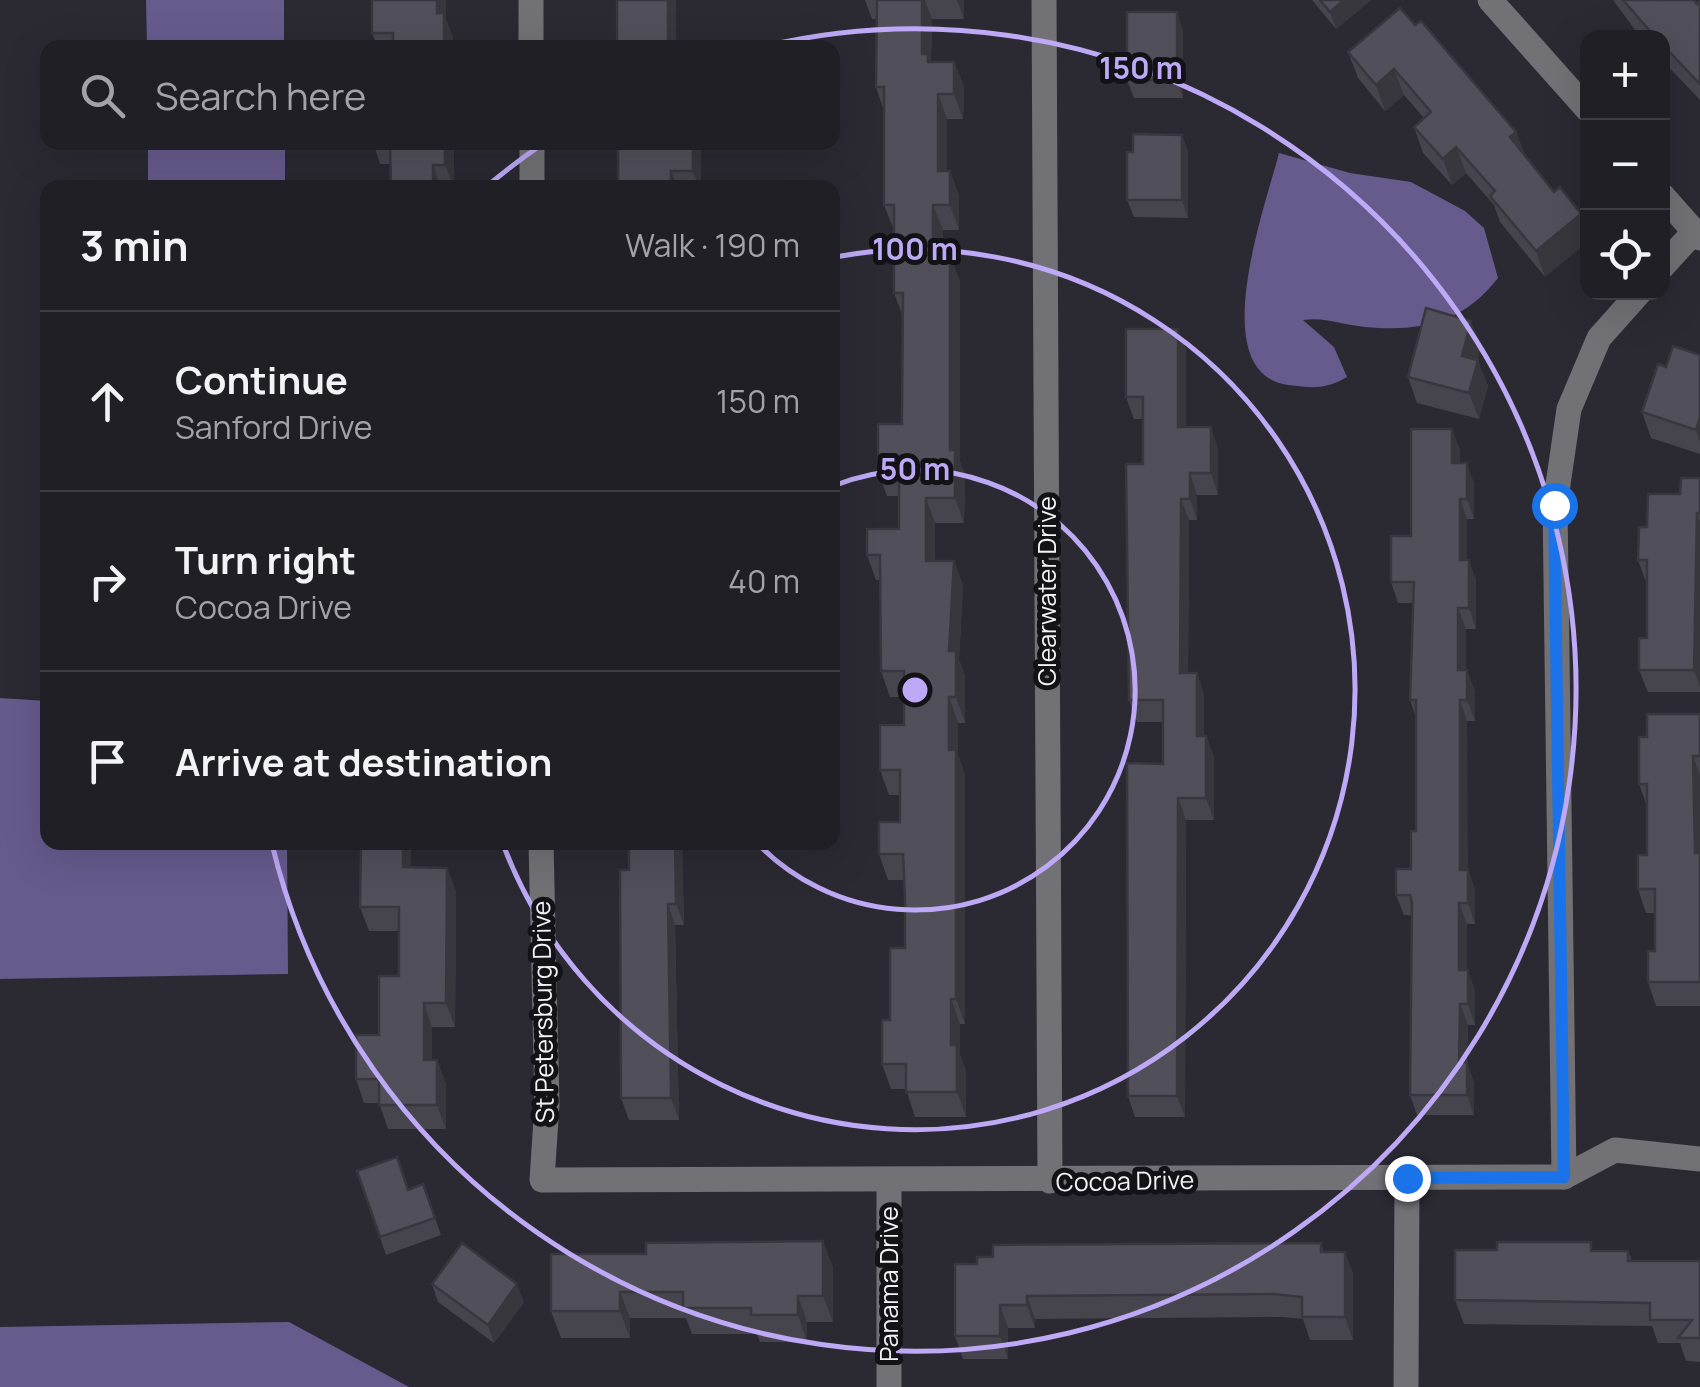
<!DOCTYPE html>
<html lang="en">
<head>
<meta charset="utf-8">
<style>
  :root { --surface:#201f26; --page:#2d2c32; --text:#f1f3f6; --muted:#a2a2a7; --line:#3d3d43 }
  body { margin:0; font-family:Manrope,sans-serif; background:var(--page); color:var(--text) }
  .controls { position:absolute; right:30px; top:30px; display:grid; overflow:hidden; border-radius:20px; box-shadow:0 10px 40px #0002 }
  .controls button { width:90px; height:90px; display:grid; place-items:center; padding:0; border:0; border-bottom:2px solid var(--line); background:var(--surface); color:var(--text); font:50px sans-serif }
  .stop { position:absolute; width:30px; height:30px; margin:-22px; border:8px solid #1a73e8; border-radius:50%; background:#fff }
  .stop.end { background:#1a73e8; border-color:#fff; box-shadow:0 2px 10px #0008 }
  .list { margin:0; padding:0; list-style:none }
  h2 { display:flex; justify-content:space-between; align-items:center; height:130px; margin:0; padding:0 40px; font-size:42px }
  h2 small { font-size:32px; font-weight:400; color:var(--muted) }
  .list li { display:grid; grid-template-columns:65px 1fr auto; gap:30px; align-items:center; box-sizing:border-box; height:180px; padding:0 40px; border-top:2px solid var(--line) }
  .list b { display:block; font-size:38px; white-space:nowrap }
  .list p { margin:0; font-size:32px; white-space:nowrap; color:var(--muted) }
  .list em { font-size:32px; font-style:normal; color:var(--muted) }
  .icon { flex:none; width:55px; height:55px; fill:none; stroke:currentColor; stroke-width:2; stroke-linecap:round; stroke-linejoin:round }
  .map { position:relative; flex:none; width:1700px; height:1387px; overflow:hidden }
  .search { position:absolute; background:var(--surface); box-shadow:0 10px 40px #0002; left:40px; top:40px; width:800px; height:110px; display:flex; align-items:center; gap:25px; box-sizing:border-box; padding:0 35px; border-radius:20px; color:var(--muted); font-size:38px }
  .panel { position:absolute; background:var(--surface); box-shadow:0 10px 40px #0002; left:40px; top:180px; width:800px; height:670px; border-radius:20px }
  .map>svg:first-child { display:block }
  .forest { fill:#675a8d }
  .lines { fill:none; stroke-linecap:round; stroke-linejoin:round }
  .street { stroke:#727176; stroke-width:25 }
  .wall { fill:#46444d }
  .shaded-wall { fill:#39373e }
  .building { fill:#514f59; stroke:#39373e; stroke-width:2.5 }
  .route { stroke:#1a73e8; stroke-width:12 }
  .ring { fill:none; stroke:#bda9f5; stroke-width:5 }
  .labels { text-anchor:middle; stroke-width:10; stroke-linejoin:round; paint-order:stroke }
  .street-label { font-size:25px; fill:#f3f2f8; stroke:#131216 }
  .centre { fill:#bda9f5; stroke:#131216; stroke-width:5 }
  .ring-label { font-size:30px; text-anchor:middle; font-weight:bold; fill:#bda9f5; stroke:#131216; stroke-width:10; stroke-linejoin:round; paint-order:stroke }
</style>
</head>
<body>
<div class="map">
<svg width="1700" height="1387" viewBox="0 0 1700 1387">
  <rect width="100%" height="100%" fill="#2b2932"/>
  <!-- forest -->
  <g class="forest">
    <polygon points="146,0 284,0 284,47 147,47"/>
    <rect x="148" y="143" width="137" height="44"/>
    <path d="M1279 153 1350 173 1411 182 1465 211 1484 228 1498 278C1463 323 1421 332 1365 327 1342 325 1326 317 1303 320L1334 347 1347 377C1324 390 1313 388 1288 385 1203 373 1267 202 1279 153Z"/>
    <polygon points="0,698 47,701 48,842 287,843 288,974 0,979"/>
    <polygon points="289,1322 409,1387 0,1387 0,1327"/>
  </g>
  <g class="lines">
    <!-- street -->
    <g class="street">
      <polyline points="531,0 531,48"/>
      <polyline points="1044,0 1050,1181"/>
      <polyline points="1490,0 1588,110"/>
      <polyline points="532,142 532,188"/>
      <polyline points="1662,195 1700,238"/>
      <polyline points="1662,267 1694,232"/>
      <polyline points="541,842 547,1104 542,1180 1564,1177 1615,1150 1700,1159"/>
      <polyline points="1564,1177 1555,505 1569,409 1599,338 1640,292"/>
      <polyline points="889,1181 889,1387"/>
      <polyline points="1406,1387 1407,1178"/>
    </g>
  </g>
  <!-- wall -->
  <g class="wall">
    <polygon points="446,0 446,19 453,38 453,48 378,48 372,33"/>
    <polygon points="865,0 964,0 964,19 932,19 931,62 954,62 964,87 963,119 947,119 947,171 950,171 959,196 959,230 943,230 943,256 960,281 960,462 965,475 964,523 935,523 935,561 954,561 963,586 959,660 965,676 965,723 958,723 958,755 965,775 965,1024 960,1024 960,1055 966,1071 966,1117 915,1117 906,1089 891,1089 882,1064 905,948 904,880 888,880 879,854 900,822 900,795 889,795 880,770 904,725 904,697 890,697 881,671 880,580 876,580 867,555 899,529 899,496 887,496 878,471 902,424 903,317 894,293 894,230 884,205 884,111 876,87 877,19 872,19"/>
    <polygon points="1312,0 1371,0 1336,29"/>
    <polygon points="1613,0 1694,0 1697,4 1700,1 1700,100 1662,60 1662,38 1641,38"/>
    <polygon points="1415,25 1516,132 1525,156 1545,277 1500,222 1494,205 1466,173 1452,185 1423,153 1414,127 1424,118 1404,95 1385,111 1358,78 1348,52"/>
    <polygon points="1183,30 1183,98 1134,98 1127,80"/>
    <polygon points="1182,135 1188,152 1188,218 1134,217 1127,200"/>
    <polygon points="373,142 453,142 454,188 391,188 391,164 380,164"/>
    <polygon points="618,142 699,142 701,150 701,188 618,188"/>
    <polygon points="1178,329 1186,350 1186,427 1218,448 1218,495 1197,495 1197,520 1189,520 1188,673 1197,673 1204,694 1204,736 1206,736 1214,757 1214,820 1186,820 1185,1117 1135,1117 1128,1096 1163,764 1163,722 1137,722 1129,700 1143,464 1143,419 1134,419 1126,397"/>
    <polygon points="1481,347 1477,360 1488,386 1479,419 1417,403 1408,377"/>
    <polygon points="1700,355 1700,454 1651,438 1642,412 1666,367"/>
    <polygon points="1460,450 1460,463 1474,483 1474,519 1467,519 1467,560 1476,580 1476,629 1466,629 1466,670 1475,691 1475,721 1467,721 1467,851 1468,870 1475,890 1475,924 1467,924 1467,970 1475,991 1475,1025 1468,1025 1467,1063 1474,1083 1474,1115 1417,1115 1410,1095 1411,915 1404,915 1396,895 1411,869 1416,831 1416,718 1410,700 1413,603 1398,603 1391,582 1411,536"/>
    <polygon points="1700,478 1700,692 1648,692 1639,670 1647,638 1646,582 1638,560 1647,527 1680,494"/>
    <polygon points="1700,714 1700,1006 1656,1006 1648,982 1655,951 1655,913 1646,913 1638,889 1647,855 1647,806 1639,784 1647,737"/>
    <polygon points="361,842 410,842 411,867 447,868 456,892 455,1027 432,1027 432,1060 437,1060 446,1084 446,1129 388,1129 379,1103 364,1103 356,1079 379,1035 399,976 399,931 369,931 360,907"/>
    <polygon points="629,842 682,842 684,925 675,925 679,1120 629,1120 621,1098"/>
    <polygon points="357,1171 408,1190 423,1184 441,1235 386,1255"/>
    <polygon points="1321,1243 1324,1252 1345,1252 1353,1274 1353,1340 1310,1340 1303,1319 1282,1317 1035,1319 1035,1328 1008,1328 1008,1359 963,1359 955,1336 977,1264"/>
    <polygon points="1594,1251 1628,1251 1632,1261 1700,1261 1700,1362 1686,1361 1680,1343 1658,1343 1652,1326 1464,1324 1455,1300"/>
    <polygon points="551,1254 833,1267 833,1322 807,1322 807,1342 760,1342 757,1334 692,1334 686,1318 630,1318 630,1338 561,1338 551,1311"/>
    <polygon points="432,1284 524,1302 494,1343 438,1302"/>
  </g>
  <!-- shaded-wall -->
  <g class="shaded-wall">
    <polygon points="437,0 446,0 446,19 453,38 453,48 444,48 437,13"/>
    <rect x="668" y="0" width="8" height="48"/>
    <polygon points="922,0 925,0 932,19 931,62 937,79 922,54"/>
    <polygon points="957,0 964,0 964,19"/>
    <polygon points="1344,0 1371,0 1336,29 1330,12"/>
    <polygon points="1177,12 1183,30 1183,98 1177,80"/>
    <polygon points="954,62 964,87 963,119 954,94"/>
    <polygon points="1394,69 1404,95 1385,111 1376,85"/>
    <polygon points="938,94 947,119 947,196 938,171"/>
    <polygon points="1516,132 1526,158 1510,137"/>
    <polygon points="1182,135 1188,152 1188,218 1182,200"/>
    <polygon points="445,142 453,142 454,146 454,188 445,165"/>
    <polygon points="693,142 699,142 701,150 701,188 699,188 693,171"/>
    <polygon points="1456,147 1466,173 1452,185 1443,159"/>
    <polygon points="433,165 441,188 433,188"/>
    <polygon points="671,171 677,188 671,188"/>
    <polygon points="950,171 959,196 959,230 950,205"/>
    <polygon points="933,205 943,230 943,281 933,256"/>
    <polygon points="1581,214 1588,231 1588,242 1545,277 1536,251"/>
    <polygon points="950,256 960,281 960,462 965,475 964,523 955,498 950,450"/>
    <polygon points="1471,321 1481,347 1471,382 1462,356"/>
    <polygon points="1178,329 1186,350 1186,448 1178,427"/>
    <polygon points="1478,360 1488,386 1479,419 1469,393"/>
    <polygon points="1700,417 1700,442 1696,430"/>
    <polygon points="1211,427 1218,448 1218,495 1211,473"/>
    <polygon points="1452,429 1460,450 1460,483 1452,463"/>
    <polygon points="1467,463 1474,483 1474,519 1467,499"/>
    <polygon points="1190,473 1197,495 1197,520 1190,499"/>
    <polygon points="926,498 935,523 935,586 926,561"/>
    <polygon points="1181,499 1189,520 1188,694 1180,673"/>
    <polygon points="1460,499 1467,519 1467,580 1460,560"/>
    <polygon points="1697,513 1700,521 1700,687 1694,670"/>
    <polygon points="1469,560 1476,580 1476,629 1469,608"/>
    <polygon points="954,561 963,586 959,660 965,676 965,723 956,697 949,651"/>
    <polygon points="1458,608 1466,629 1466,691 1458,670"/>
    <polygon points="1467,670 1475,691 1475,721 1467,700"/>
    <polygon points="1197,673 1204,694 1204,757 1197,736"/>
    <polygon points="949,697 958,723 958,755 965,775 965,1024 956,999 949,750"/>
    <polygon points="1460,700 1467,721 1468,879 1468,870 1475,890 1475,924 1468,903 1460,870"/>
    <polygon points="1206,736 1214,757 1214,820 1206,798"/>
    <polygon points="1693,756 1700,775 1700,867 1695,853"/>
    <polygon points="1178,798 1186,820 1185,1117 1177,1096"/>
    <polygon points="403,842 410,842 411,846 411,891 403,867"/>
    <polygon points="675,842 682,842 684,925 676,904"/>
    <polygon points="447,868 456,892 455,1027 446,1003"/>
    <polygon points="1459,903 1467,924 1467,991 1459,970"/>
    <polygon points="668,904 675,925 679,1120 671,1098"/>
    <polygon points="1468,970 1475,991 1475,1025 1468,1004"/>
    <polygon points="951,999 960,1024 960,1055 966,1071 966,1117 957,1092 951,1045"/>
    <polygon points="424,1003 432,1027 432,1084 424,1060"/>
    <polygon points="1460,1004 1468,1025 1467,1063 1474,1083 1474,1115 1467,1095 1459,1062"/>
    <polygon points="437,1060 446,1084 446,1129 437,1105"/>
    <polygon points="823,1241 833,1267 833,1322 823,1296"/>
    <polygon points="1345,1252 1353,1274 1353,1340 1345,1317"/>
    <polygon points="517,1284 524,1302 494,1343 488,1325"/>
    <polygon points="620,1292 630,1318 630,1338 620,1311"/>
    <polygon points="798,1296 807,1322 807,1342 798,1315"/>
    <polygon points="1027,1296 1035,1319 1035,1328 1027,1305"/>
    <polygon points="1000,1305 1008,1328 1008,1359 1000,1336"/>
  </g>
  <!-- building -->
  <g class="building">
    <polygon points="372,0 437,0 437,13 444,13 444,48 393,48 393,33 372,33"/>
    <rect x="617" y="0" width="51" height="48"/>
    <polygon points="877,0 922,0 922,54 928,54 928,62 954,62 954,94 938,94 938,171 950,171 950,205 933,205 933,256 950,256 950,450 955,450 955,498 926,498 926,561 954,561 949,651 956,651 956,697 949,697 949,750 956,750 956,999 951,999 951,1045 957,1045 957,1092 906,1092 906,1064 882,1064 882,1020 890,1020 890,948 905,948 905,897 903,854 879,854 879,822 900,822 900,770 880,770 880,725 904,725 904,671 881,671 880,555 867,555 867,529 899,529 899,471 878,471 878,424 902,424 903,293 894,293 894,205 884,205 884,87 876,87"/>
    <polygon points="1320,0 1344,0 1330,12"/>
    <polygon points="1623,0 1694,0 1697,4 1700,1 1700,84 1662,44 1662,38 1656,38"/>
    <polygon points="1400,8 1415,25 1421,21 1516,132 1510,137 1554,192 1560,187 1581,214 1536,251 1490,196 1495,191 1456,147 1443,159 1414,127 1431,112 1394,69 1376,85 1348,52"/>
    <rect x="1127" y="12" width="50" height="68"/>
    <polygon points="1133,134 1182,135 1182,200 1127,200 1127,152 1133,152"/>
    <polygon points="390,142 445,142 445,165 433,165 433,188 391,188"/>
    <polygon points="618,142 693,142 693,171 671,171 671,188 618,188"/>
    <polygon points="1426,308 1471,321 1462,356 1478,360 1469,393 1408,377"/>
    <polygon points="1126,329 1178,329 1178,427 1211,427 1211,473 1190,473 1190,499 1181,499 1180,673 1197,673 1197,736 1206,736 1206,798 1178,798 1177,1096 1128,1096 1127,763 1163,764 1163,700 1129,700 1126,464 1143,464 1143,397 1126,397"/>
    <polygon points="1673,346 1700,355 1700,417 1696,430 1642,412 1658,364 1666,367"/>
    <polygon points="1411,429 1452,429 1452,463 1467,463 1467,499 1460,499 1460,560 1469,560 1469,608 1458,608 1458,670 1467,670 1467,700 1460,700 1460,870 1468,870 1468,903 1459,903 1459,970 1468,970 1468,1004 1460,1004 1459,1062 1467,1062 1467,1095 1410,1095 1412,903 1410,895 1396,895 1396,869 1411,869 1411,831 1416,831 1416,700 1410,700 1414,582 1391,582 1391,536 1411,536"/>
    <polygon points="1681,478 1700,478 1700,513 1697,513 1694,670 1639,670 1639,638 1647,638 1647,560 1638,560 1639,527 1647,527 1648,494 1680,494"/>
    <polygon points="1647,714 1700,714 1700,756 1693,756 1695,853 1700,853 1700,982 1648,982 1648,951 1655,951 1655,889 1638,889 1638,855 1647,855 1647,784 1639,784 1639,737 1647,737"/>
    <polygon points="361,842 403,842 403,867 447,868 446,1003 424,1003 424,1060 437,1060 437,1105 379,1105 379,1079 356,1079 356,1035 379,1035 379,976 399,976 399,907 360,907"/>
    <polygon points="629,842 675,842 676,904 668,904 671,1098 621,1098 620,870 629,870"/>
    <polygon points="397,1157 408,1190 423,1184 435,1218 380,1237 357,1171"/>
    <polygon points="823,1241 823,1296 798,1296 798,1315 751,1315 751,1308 683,1308 683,1292 620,1292 620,1311 551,1311 551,1254 646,1254 646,1243"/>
    <polygon points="1497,1242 1591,1242 1591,1251 1628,1251 1628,1261 1700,1261 1700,1338 1678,1338 1692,1320 1650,1320 1650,1303 1455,1300 1455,1250 1497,1250"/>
    <polygon points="462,1243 517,1284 488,1325 432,1284"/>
    <polygon points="1321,1243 1321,1252 1345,1252 1345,1317 1302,1317 1302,1297 1274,1294 1027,1296 1027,1305 1000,1305 1000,1336 955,1336 955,1264 977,1264 977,1257 993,1257 993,1245"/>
  </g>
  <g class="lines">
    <!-- route -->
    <polyline class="route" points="1407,1178 1564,1177 1554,505"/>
  </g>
  <!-- distance rings -->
  <g class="ring">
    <path d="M833 486A220 220 0 1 1 757 843"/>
    <path d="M835 257A440 440 0 1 1 503 844"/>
    <path d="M486 187A661 661 0 0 1 541 145M761 47A661 661 0 1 1 272 844"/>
  </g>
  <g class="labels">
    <!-- street labels -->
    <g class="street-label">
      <text transform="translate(1047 591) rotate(-90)" y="9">Clearwater Drive</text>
      <text transform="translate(543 1012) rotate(-91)" y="9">St Petersburg Drive</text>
      <text transform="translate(1125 1181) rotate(-1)" y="9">Cocoa Drive</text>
      <text transform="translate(889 1284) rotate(-90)" y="9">Panama Drive</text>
    </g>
  </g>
  <circle cx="915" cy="690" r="15" class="centre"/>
  <g class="ring-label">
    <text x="1141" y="79">150 m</text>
    <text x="915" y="260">100 m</text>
    <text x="915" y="480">50 m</text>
  </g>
</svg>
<div class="controls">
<button>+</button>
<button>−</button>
<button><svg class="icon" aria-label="locate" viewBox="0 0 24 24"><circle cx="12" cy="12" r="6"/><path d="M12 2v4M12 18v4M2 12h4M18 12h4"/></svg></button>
</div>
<div class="stop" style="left:1554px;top:505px"></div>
<div class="stop end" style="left:1407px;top:1178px"></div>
<div class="search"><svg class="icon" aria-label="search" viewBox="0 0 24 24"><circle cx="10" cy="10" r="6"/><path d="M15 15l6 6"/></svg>Search here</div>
<section class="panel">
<h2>3 min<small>Walk · 190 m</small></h2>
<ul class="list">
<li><svg class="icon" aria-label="ahead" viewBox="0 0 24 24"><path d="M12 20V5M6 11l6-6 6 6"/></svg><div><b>Continue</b><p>Sanford Drive</p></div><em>150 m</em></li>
<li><svg class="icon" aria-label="right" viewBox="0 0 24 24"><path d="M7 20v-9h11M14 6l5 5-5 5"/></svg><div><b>Turn right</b><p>Cocoa Drive</p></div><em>40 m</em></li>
<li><svg class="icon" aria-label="arrive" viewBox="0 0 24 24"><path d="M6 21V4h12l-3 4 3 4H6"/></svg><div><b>Arrive at destination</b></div></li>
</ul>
</section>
</div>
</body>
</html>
